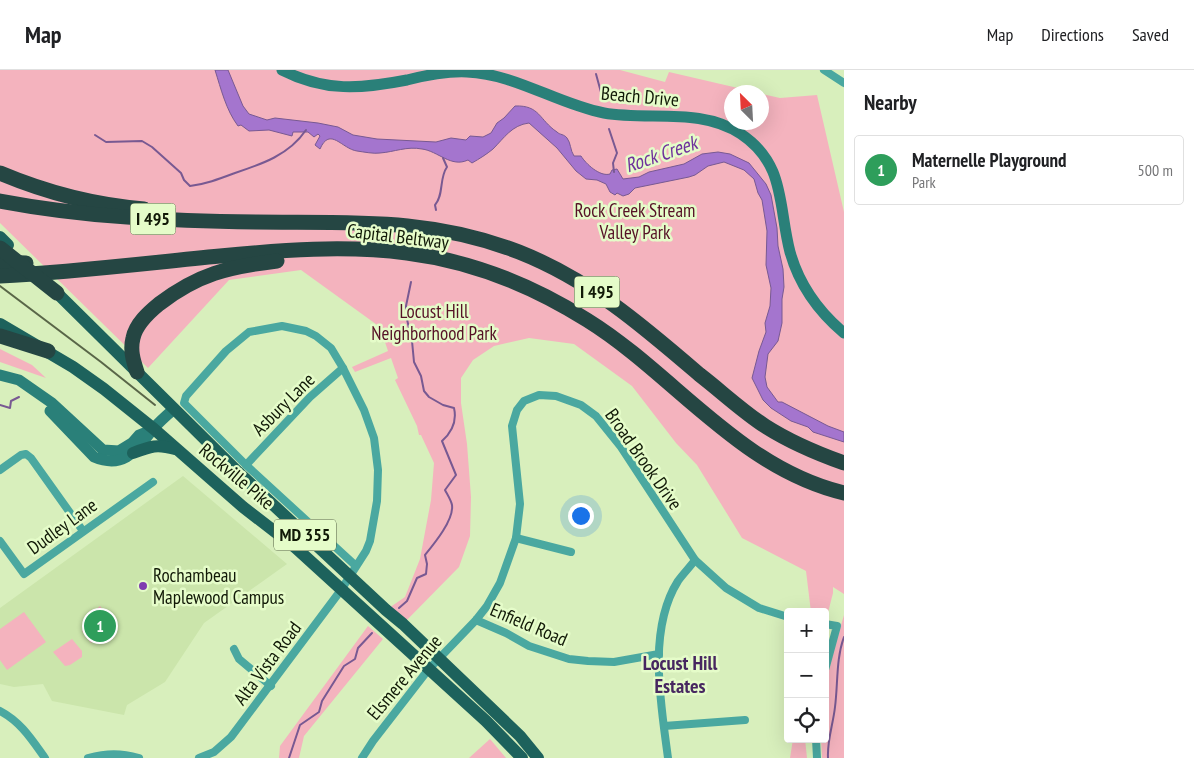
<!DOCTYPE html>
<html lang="en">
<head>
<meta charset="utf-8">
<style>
  :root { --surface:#fff; --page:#f2f2f2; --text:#202124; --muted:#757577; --line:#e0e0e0; --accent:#111827 }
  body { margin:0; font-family:"PT Sans Narrow",sans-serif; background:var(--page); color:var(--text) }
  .controls { position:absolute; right:15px; bottom:15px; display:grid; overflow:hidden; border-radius:5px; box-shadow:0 5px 20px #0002 }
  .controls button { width:45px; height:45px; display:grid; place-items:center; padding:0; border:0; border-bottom:1px solid var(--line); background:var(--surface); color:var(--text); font:25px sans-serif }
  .compass { position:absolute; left:724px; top:15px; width:45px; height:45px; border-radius:50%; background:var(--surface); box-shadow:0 5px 20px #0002; rotate:336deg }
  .you { position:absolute; left:580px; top:445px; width:18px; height:18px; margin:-12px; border:4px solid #fff; border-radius:50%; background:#1a73e8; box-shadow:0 0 0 8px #1a73e833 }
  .badge { display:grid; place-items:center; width:32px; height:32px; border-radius:50%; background:var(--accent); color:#fff; font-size:16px; font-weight:700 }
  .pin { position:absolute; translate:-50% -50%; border:2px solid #fff; box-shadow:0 1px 5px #0006 }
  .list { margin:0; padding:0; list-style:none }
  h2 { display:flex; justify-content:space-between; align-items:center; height:65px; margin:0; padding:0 20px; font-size:21px }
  h2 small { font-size:16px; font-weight:400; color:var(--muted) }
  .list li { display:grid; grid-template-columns:32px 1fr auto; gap:15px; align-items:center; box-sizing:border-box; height:70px; margin:0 10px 10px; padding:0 10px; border:1px solid var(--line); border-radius:5px }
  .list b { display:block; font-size:19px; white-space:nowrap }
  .list p { margin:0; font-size:16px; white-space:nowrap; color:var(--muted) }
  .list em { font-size:16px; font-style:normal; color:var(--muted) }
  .icon { flex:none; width:28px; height:28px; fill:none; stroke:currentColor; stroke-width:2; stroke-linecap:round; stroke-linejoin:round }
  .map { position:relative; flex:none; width:844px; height:688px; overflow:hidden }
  header { display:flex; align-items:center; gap:30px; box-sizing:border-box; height:70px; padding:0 25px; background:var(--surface); border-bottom:1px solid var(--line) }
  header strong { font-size:24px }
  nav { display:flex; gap:28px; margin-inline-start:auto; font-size:18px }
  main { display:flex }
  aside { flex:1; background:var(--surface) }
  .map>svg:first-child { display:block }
  .built { fill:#cbe5ab }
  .green { fill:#f4b3be }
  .water { fill:#a475ce; stroke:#785992 }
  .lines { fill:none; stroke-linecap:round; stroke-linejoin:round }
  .stream { stroke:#785992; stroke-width:2 }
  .street { stroke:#4aa8a0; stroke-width:8 }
  .secondary { stroke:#2a8079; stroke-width:11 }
  .primary { stroke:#1d625c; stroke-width:12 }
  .highway { stroke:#254643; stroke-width:15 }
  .rail { stroke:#596648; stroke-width:2 }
  .highway-bridge { stroke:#254643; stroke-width:15 }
  .poi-dot { fill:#7f3cb0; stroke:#e5fcc9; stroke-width:2 }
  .labels { text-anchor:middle; stroke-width:5; stroke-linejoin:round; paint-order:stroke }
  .shield { fill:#e5fcc9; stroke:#515d41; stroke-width:1 }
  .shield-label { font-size:18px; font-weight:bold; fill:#111907 }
  .street-label { font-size:19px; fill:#111907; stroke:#e5fcc9 }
  .park-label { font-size:19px; fill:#561126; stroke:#e5fcc9 }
  .poi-label { font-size:19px; fill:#111907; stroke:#e5fcc9; text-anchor:start }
  .water-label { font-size:20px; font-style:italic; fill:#6f319c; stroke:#e5fcc9 }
  .neighbourhood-label { font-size:20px; font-weight:bold; fill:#472760; stroke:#e5fcc9 }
</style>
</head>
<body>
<header>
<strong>Map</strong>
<nav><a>Map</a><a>Directions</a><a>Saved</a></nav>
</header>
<main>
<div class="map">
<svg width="844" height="688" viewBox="0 0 844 688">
  <rect width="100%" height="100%" fill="#d8efbc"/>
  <!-- built -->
  <polygon class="built" points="183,406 287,494 204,553 165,612 127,635 124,645 52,631 43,614 14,617 0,614 0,538"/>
  <!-- green -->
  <g class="green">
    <polygon points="0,0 620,0 665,12 669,2 755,22 732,22 732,52 762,52 762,24 780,28 817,25 844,142 844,524 833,517 833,523 825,554 825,542 811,542 806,501 742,468 697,395 676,373 632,316 574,274 529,268 494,276 473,290 461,308 461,333 467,374 471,427 470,466 459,497 403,554 386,540 405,527 420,489 431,430 434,393 421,365 419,365 417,356 395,310 398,308 391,288 355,302 352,297 388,281 380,257 301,200 229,210 148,298 0,153"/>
    <polygon points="0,279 32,295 46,308 0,292"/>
    <polygon points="100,536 111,551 111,558 91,573 82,561 91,553 87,547"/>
    <polygon points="24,542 46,572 7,600 0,590 0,559"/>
    <polygon points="844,545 844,688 822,688 821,669 825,669 825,617 834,579"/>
    <polygon points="368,556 383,569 304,666 299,688 279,688 280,676"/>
    <polygon points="72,569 82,581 82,587 70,595 65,596 53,582"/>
    <polygon points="490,669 506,688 469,688"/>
    <polygon points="793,669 805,669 807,688 790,688"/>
  </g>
  <!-- water -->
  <path class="water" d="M215 0H228L243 36 249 44 267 50 275 48 318 53 338 57 353 65 377 69 436 72 451 68 466 70 470 66 483 67 491 63 497 53 504 48 515 36C540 35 539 50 557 62 560 65 564 64 567 68 571 73 570 80 574 86H581C586 94 600 107 610 104L612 100 617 99 623 109 639 107 649 102 684 94 702 84 718 82 730 84 749 93 766 114 771 125 777 158 778 176 783 199 784 217 782 229V253L778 271 768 284 765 307 767 317 778 332H782L828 356 844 362V372L813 362 808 357 791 351 771 338 763 330 752 308 759 281 766 262 765 253 770 236 771 218 766 195 767 161 762 130 758 123 754 109 744 100 724 92 708 96 695 105 689 107 635 118 629 124 623 126 617 123 615 125 610 122 606 114 597 110 586 109 576 101 557 78 529 53C512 55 504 68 493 79 487 84 479 89 472 93L468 90C451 98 438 81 422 79 407 76 394 82 380 83 374 84 364 82 357 81 342 79 330 56 320 79L315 75 320 66 318 64 314 67 308 62H293L292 66 269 60 249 61 241 55 238 56C226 40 221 19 215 0Z"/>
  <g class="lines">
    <!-- stream -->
    <g class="stream">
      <polyline points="596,4 602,26"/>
      <polyline points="609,59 617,83 613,93 614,102"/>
      <path d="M95 65 106 72 142 71 152 77 181 103 184 110 190 116C206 114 219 109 235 103 262 94 289 85 306 60"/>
      <path d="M436 140 435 135C444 125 439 108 447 97L443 88"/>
      <polyline points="0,335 10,338 11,331 19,327"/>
      <path d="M399 538 407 531 417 508 426 504 427 494 425 485C434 474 454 450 452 435 451 430 447 424 445 420L456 405 442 371C452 362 457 351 454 338L443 335 429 327 424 321 421 306 414 292 412 271 406 245V236L411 212"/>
      <polyline points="289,688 300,655 319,642 322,631 344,596 355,589 358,578 372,563"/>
      <path d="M828 688C827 670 833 655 835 637 838 614 836 588 844 567"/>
    </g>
    <!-- street -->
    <g class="street">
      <polyline points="824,0 844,13"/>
      <polyline points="246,395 310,327 343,298"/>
      <polyline points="0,400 21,385 26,384 31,388 83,461"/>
      <polyline points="516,468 571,482"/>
      <polyline points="0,471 24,504 153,412"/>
      <polyline points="476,550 506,563 529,576 569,589 588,591 614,592 659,584"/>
      <polyline points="825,554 837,556 825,600"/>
      <polyline points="234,579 239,589 271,616"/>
      <path d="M0 641C21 652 32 670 45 688"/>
      <polyline points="664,656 745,650"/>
      <polyline points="816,669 817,688"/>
      <path d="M88 688C107 683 121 683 139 688"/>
      <polyline points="199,688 214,682 231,667 341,520 366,481 370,471 377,431 378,400 374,368 364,340 343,298 331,278 316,266 306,261 282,256 249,262 226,281 186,326 184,333 246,395 356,496"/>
      <polyline points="362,688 373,671 428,600 476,550 487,536 500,513 516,468 520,434 512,356 517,340 524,331 539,325 556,326 581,335 596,346 621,377 695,490 726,518 759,538 788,547"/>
      <path d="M668 688C661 634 647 560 678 511 683 504 690 497 695 490"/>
    </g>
    <!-- secondary -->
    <g class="secondary">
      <path d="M282 0C325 22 361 19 407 10 427 5 447 1 467 2 516 4 557 34 604 43 649 51 701 37 741 64 786 94 778 136 790 182 799 214 819 242 844 263"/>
      <polyline points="0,305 19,310 52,333 103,380 119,381 132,373 139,365 154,359"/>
      <path d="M50 341 94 387C125 400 137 379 154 358 160 351 167 345 174 339"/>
    </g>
    <!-- primary -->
    <g class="primary">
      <polyline points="0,167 8,175"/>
      <polyline points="57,223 238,402 386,540 403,554 520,666 538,688"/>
      <polyline points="0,254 73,297 104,319 154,359 243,437 296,478 486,651 522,688"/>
      <path d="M133 383C151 376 157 374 175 379"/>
    </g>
    <!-- highway -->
    <g class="highway">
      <path d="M0 103C45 122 95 135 144 139"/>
      <path d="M0 131C84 147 170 151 256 152 349 153 429 147 519 182 590 210 643 256 700 305 722 322 742 341 765 356 790 372 816 383 844 393"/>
      <polyline points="0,192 26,193"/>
      <path d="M0 206C73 202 147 193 220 186 282 180 345 175 407 183 471 191 533 216 587 250 674 304 739 398 844 423"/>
      <polyline points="0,266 48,281"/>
      <path d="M137 302C133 290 130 280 133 268 136 254 148 243 159 234 198 204 228 197 277 191"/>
    </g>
    <!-- rail -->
    <polyline class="rail" points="0,216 101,292 155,335"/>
    <!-- highway-bridge -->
    <polyline class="highway-bridge" points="0,178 57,223"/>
  </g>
  <!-- markers -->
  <circle class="poi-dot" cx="143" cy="516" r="5"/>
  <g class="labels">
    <!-- shield labels -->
    <g class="shield">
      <rect x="130.5" y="133.5" width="45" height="31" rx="4"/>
      <rect x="574.5" y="206.5" width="45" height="31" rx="4"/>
      <rect x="274" y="449.5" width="62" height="31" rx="4"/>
    </g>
    <g class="shield-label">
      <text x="153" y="155">I 495</text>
      <text x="597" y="228">I 495</text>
      <text x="305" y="471">MD 355</text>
    </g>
    <!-- street labels -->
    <g class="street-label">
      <text transform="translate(640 26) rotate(5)" y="7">Beach Drive</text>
      <text transform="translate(398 166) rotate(7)" y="7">Capital Beltway</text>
      <text transform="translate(283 334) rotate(-45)" y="7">Asbury Lane</text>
      <text transform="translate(644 389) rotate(55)" y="7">Broad Brook Drive</text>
      <text transform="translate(237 406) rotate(40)" y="7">Rockville Pike</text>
      <text transform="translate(62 456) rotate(-36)" y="7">Dudley Lane</text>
      <text transform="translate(529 554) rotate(23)" y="7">Enfield Road</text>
      <text transform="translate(267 593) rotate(-53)" y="7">Alta Vista Road</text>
      <text transform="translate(404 607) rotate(-50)" y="7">Elsmere Avenue</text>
    </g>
    <!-- park labels -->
    <g class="park-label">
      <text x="635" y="147">Rock Creek Stream<tspan x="635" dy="22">Valley Park</tspan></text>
      <text x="434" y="248">Locust Hill<tspan x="434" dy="22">Neighborhood Park</tspan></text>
    </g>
    <!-- poi labels -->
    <g class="poi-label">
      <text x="153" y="512">Rochambeau<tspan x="153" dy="22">Maplewood Campus</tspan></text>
    </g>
    <!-- water labels -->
    <g class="water-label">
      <text transform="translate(661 84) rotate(-19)" y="7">Rock Creek</text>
    </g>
    <!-- neighbourhood labels -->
    <g class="neighbourhood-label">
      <text x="680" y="600">Locust Hill<tspan x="680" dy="23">Estates</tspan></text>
    </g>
  </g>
</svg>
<div class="controls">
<button>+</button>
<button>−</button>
<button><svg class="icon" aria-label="locate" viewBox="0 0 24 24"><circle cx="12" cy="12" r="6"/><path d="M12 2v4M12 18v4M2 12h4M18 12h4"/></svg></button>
</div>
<svg class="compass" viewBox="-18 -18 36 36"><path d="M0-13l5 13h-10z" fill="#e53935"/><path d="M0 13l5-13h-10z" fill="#757577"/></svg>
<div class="you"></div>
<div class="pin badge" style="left:100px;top:556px;background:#2e9e5b">1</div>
</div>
<aside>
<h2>Nearby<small></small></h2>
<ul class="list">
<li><span class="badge" style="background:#2e9e5b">1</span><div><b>Maternelle Playground</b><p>Park</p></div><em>500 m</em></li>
</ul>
</aside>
</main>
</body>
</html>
